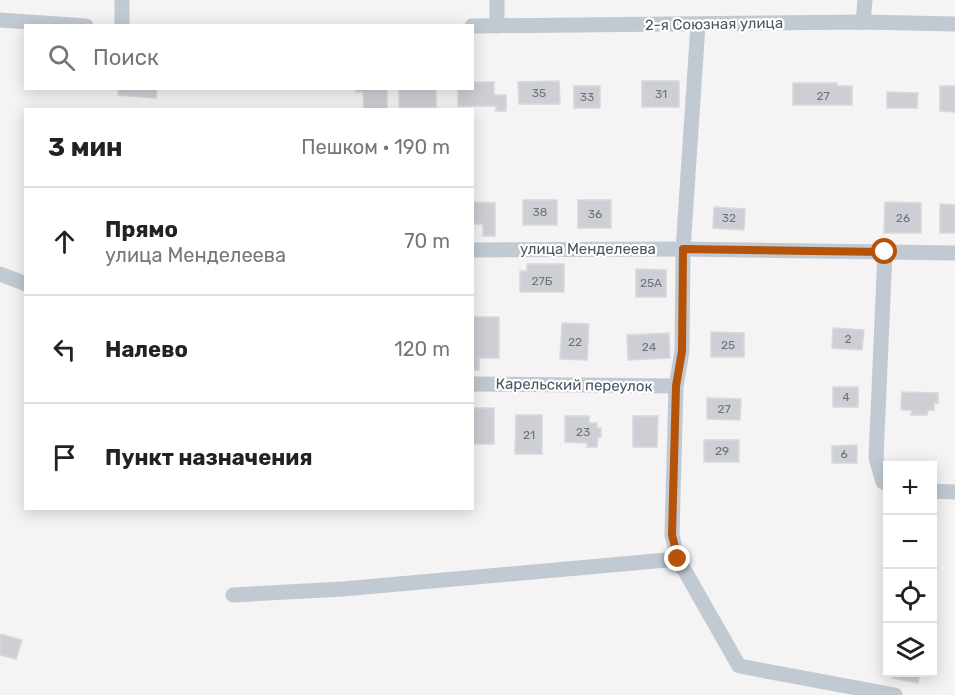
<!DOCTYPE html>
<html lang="ru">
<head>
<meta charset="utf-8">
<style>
  :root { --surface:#fff; --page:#f2f2f2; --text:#222; --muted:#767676; --line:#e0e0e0 }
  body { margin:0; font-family:Rubik,sans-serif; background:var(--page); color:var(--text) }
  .controls { position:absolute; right:18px; bottom:18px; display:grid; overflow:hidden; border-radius:0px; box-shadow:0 3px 15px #0003 }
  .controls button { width:54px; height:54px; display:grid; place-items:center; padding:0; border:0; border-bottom:2px solid var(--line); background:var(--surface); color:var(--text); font:30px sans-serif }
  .stop { position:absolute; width:18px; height:18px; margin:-14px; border:4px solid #b45309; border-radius:50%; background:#fff }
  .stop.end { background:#b45309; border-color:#fff; box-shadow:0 2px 6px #0008 }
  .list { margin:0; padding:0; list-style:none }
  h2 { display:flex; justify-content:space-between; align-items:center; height:78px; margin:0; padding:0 24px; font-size:26px }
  h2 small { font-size:20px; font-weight:400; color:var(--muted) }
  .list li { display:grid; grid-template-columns:39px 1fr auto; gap:18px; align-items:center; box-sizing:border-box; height:108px; padding:0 24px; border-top:2px solid var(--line) }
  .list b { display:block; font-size:22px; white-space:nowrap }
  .list p { margin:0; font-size:20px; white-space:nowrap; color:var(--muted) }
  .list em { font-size:20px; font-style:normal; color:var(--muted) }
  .icon { flex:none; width:33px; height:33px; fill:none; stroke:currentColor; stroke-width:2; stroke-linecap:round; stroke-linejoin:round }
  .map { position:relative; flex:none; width:955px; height:695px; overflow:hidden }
  .search { position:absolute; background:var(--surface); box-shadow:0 3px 15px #0003; left:24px; top:24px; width:450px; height:66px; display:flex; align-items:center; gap:15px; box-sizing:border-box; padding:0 21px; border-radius:0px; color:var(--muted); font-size:22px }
  .panel { position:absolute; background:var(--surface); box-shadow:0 3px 15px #0003; left:24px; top:108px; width:450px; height:402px; border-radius:0px }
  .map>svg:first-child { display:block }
  .building { fill:#cdcfd5; stroke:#d7d9de; stroke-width:1.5 }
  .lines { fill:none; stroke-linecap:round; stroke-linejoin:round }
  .street { stroke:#c1cad2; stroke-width:15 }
  .route { stroke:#b45309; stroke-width:8 }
  .labels { text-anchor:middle; stroke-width:4.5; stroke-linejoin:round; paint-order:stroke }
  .number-label { font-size:12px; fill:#6b747e }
  .street-label { font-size:15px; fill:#4a5661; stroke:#fff }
</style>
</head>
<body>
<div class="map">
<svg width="955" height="695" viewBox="0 0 955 695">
  <rect width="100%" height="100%" fill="#f5f3f3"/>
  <!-- building -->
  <g class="building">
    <polygon points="559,81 560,104 519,104 518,82"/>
    <rect x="642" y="81" width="37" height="26"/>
    <polygon points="472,82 494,82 494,95 506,95 506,111 496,111 496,106 458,106 458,88 472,88"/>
    <polygon points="793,83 837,83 837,86 852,86 852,105 793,105"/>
    <rect x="574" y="86" width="26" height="22"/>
    <polygon points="940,86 955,86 955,112 940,111"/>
    <polygon points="118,88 157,88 156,98 118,95"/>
    <polygon points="356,88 387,88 387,110 364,110 363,92 356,92"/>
    <rect x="399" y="88" width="37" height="19"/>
    <polygon points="887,92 918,93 917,108 887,108"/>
    <rect x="523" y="200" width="34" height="25"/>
    <rect x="578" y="200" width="33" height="28"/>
    <polygon points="472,202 495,203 495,236 483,236 483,224 472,224"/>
    <polygon points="885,202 921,203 921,233 884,233"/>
    <polygon points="940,204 955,205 955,233 940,233"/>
    <polygon points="714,207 745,209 744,230 713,228"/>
    <polygon points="527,264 564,264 564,292 520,292 520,271 527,271"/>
    <polygon points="636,269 666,270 666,297 636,297"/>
    <polygon points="472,317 499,317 499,358 479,358 479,370 472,370"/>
    <polygon points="562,323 589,324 587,360 560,359"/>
    <polygon points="833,328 864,330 862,350 832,348"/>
    <polygon points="711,332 744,333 744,357 711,357"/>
    <polygon points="669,333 670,358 628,360 627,335"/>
    <rect x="833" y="387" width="25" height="20"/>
    <polygon points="902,392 938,393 938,403 934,403 934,410 928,410 927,415 911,415 912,410 901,410"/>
    <polygon points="707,398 741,399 740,420 707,419"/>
    <rect x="472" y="408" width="22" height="36"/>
    <polygon points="516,415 542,415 542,454 515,454"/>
    <polygon points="565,416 589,416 589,423 597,423 597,428 601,428 601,437 598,437 597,447 587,447 587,443 565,442"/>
    <polygon points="633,416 658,416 657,447 633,447"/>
    <rect x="704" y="440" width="35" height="22"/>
    <polygon points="857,445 857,463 832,463 832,446"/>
    <polygon points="0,634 22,640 16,659 0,655"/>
    <polygon points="893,672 920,672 918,683 892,678"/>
  </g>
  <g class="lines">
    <!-- street -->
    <g class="street">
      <polyline points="122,0 122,26"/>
      <polyline points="0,20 86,26"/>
      <polyline points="863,22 865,0"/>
      <polyline points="698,25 683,249 682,351 676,386 672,535 678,559 739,666 895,695"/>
      <polyline points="472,26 863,22 955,24"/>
      <polyline points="497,26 497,0"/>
      <polyline points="472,250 683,249 955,253"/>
      <polyline points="885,252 876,458 883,482 888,484"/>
      <polyline points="0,274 26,284"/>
      <polyline points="472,384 676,386"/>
      <polyline points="932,491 955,492"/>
      <polyline points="233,595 343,589 678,559"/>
    </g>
  </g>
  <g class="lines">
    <!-- route -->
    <polyline class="route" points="678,559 672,535 676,386 682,351 683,249 885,252"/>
  </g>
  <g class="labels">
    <!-- number labels -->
    <g class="number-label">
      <text x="539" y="97">35</text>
      <text x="661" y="98">31</text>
      <text x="823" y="100">27</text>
      <text x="587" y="101">33</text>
      <text x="540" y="216">38</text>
      <text x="595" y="218">36</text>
      <text x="729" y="222">32</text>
      <text x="903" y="222">26</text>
      <text x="542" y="285">27Б</text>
      <text x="651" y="287">25А</text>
      <text x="848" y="343">2</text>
      <text x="575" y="346">22</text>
      <text x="728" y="349">25</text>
      <text x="649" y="351">24</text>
      <text x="846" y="401">4</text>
      <text x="724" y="413">27</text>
      <text x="583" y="436">23</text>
      <text x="529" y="439">21</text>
      <text x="722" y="455">29</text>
      <text x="844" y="458">6</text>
    </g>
    <!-- street labels -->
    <g class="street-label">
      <text transform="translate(714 24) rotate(-1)" y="5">2-я Союзная улица</text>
      <text x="588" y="254">улица Менделеева</text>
      <text transform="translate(574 385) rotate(1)" y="5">Карельский переулок</text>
    </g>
  </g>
</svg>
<div class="controls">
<button>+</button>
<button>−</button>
<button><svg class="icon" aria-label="locate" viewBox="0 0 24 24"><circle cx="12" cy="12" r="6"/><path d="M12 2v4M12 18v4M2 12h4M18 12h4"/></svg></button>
<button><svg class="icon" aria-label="layers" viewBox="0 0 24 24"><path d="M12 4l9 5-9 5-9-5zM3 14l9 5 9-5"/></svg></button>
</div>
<div class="stop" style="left:885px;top:252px"></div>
<div class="stop end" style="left:678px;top:559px"></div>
<div class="search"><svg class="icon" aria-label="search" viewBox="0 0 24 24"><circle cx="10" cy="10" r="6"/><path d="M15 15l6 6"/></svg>Поиск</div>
<section class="panel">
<h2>3 мин<small>Пешком · 190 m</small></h2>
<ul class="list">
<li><svg class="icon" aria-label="ahead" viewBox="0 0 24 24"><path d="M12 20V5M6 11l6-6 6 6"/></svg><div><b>Прямо</b><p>улица Менделеева</p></div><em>70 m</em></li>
<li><svg class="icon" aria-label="left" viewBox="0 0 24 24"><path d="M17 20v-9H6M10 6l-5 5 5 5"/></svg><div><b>Налево</b></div><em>120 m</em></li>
<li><svg class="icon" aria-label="arrive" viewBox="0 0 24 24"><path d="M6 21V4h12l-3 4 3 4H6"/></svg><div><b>Пункт назначения</b></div></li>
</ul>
</section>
</div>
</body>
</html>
